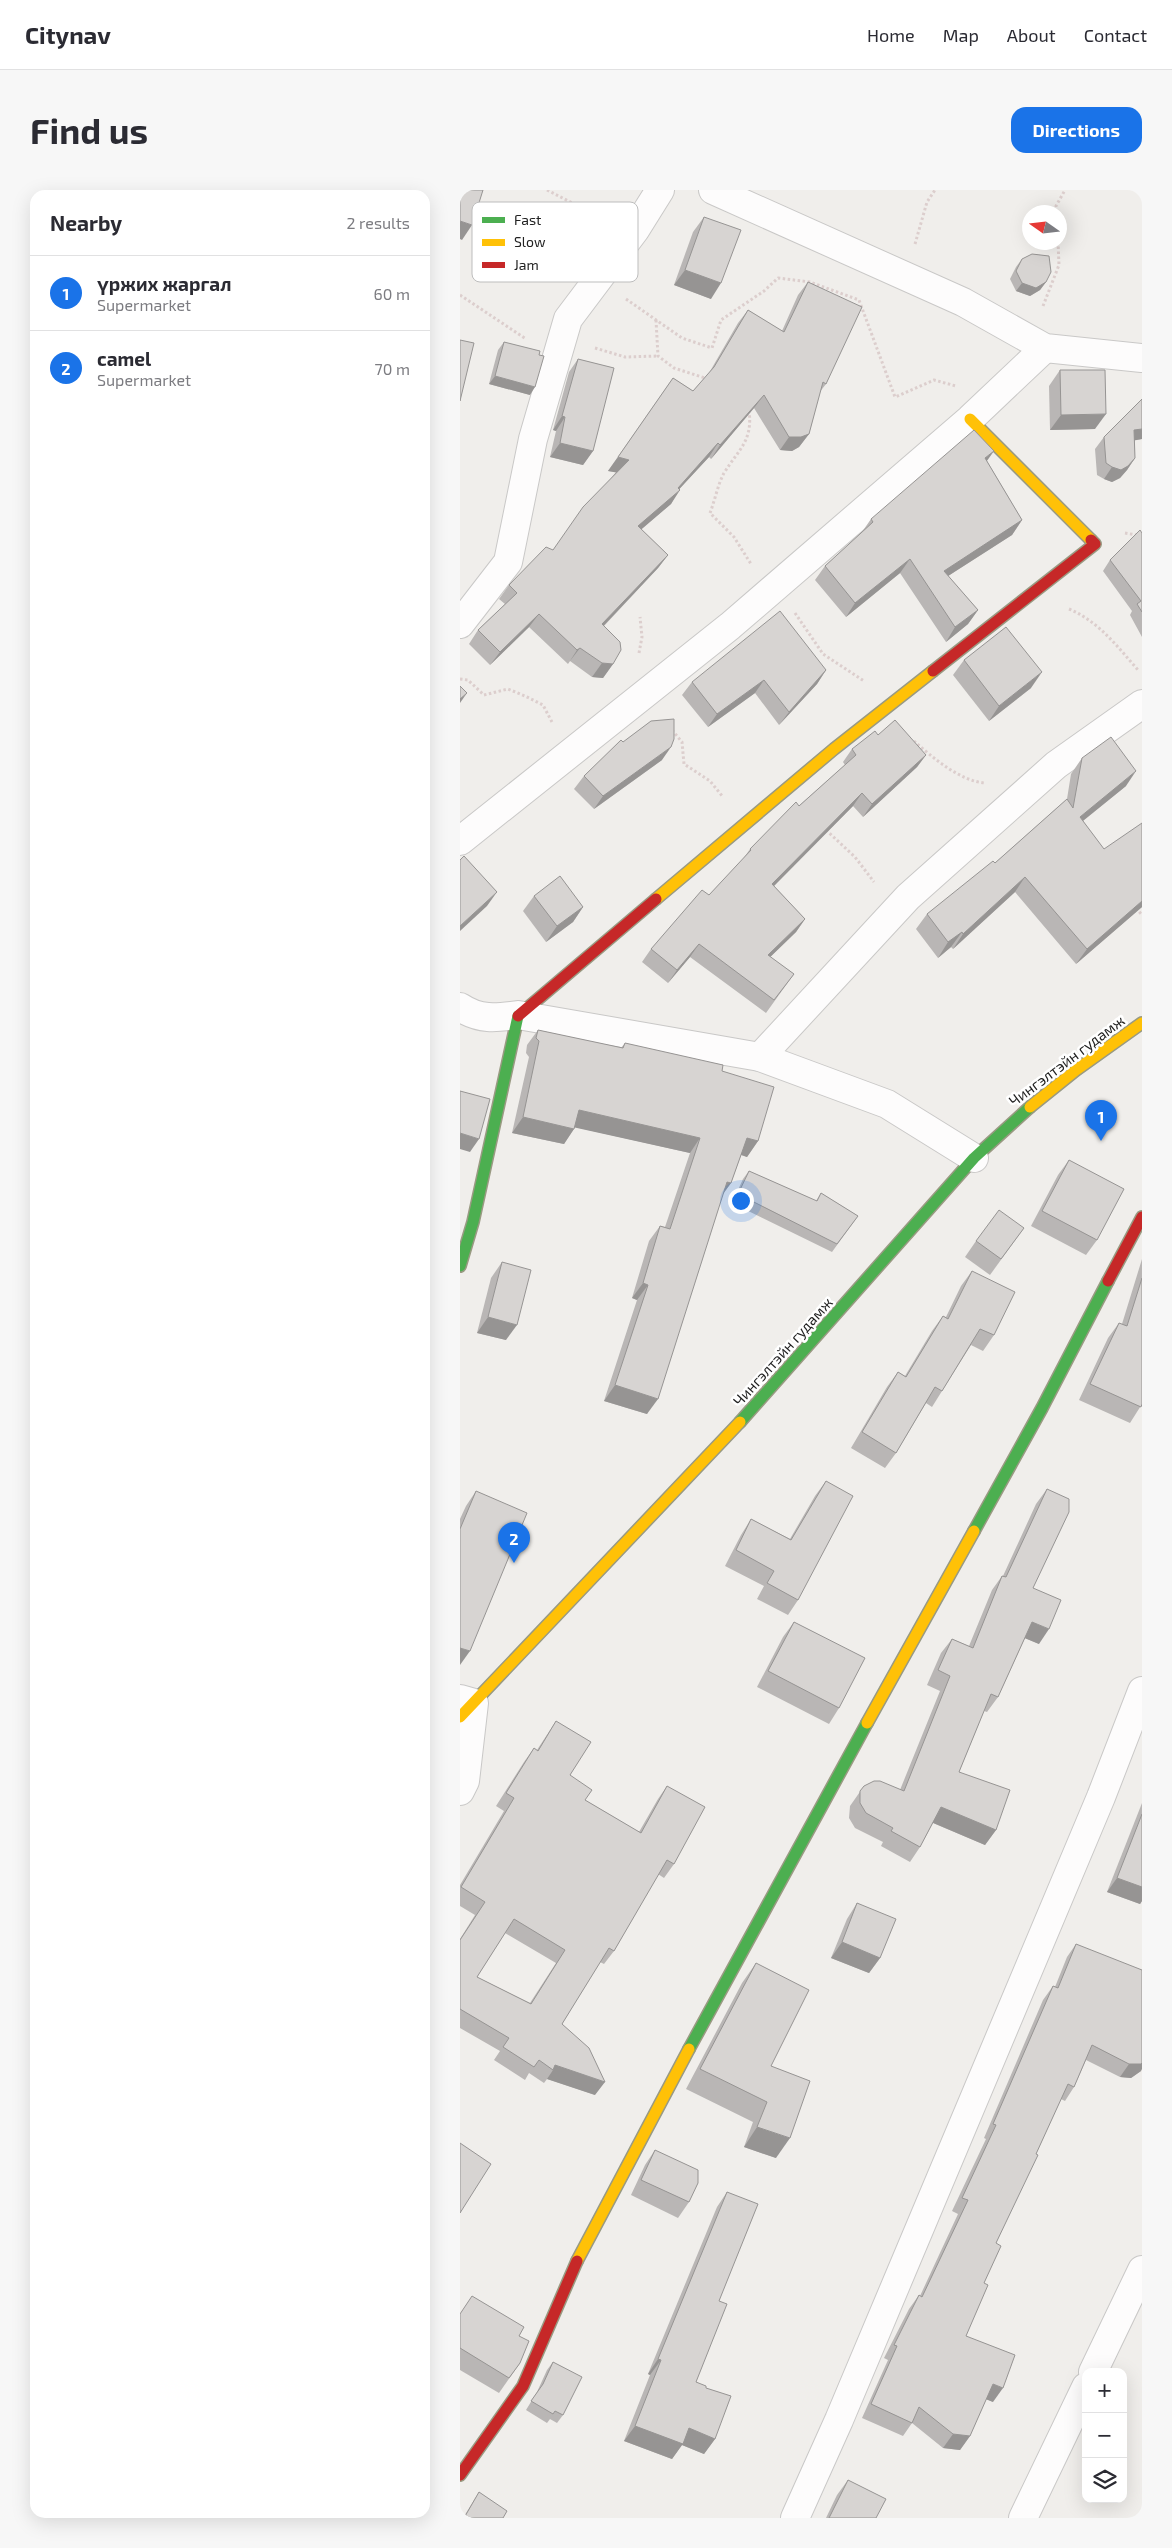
<!DOCTYPE html>
<html lang="en">
<head>
<meta charset="utf-8">
<style>
  :root { --surface:#fff; --page:#f7f7f7; --text:#2b2b33; --muted:#7c7c81; --line:#e1e1e2; --accent:#1a73e8 }
  body { margin:0; font-family:"Exo 2",sans-serif; background:var(--page); color:var(--text) }
  .controls { position:absolute; right:15px; bottom:15px; display:grid; overflow:hidden; border-radius:10px; box-shadow:0 5px 20px #0002 }
  .controls button { width:45px; height:45px; display:grid; place-items:center; padding:0; border:0; border-bottom:1px solid var(--line); background:var(--surface); color:var(--text); font:25px sans-serif }
  .compass { position:absolute; left:562px; top:15px; width:45px; height:45px; border-radius:50%; background:var(--surface); box-shadow:0 5px 20px #0002; rotate:284deg }
  .you { position:absolute; left:280px; top:1010px; width:18px; height:18px; margin:-12px; border:4px solid #fff; border-radius:50%; background:#1a73e8; box-shadow:0 0 0 8px #1a73e833 }
  .badge { display:grid; place-items:center; width:32px; height:32px; border-radius:50%; background:var(--accent); color:#fff; font-size:16px; font-weight:700 }
  .pin { position:absolute; translate:-50% -41px; filter:drop-shadow(0 1px 2px #0008) }
  .pin::after { content:''; position:absolute; top:26px; width:18px; height:15px; background:inherit; clip-path:polygon(0 0,100% 0,50% 100%) }
  .list { margin:0; padding:0; list-style:none }
  h2 { display:flex; justify-content:space-between; align-items:center; height:65px; margin:0; padding:0 20px; font-size:21px }
  h2 small { font-size:16px; font-weight:400; color:var(--muted) }
  .list li { display:grid; grid-template-columns:32px 1fr auto; gap:15px; align-items:center; box-sizing:border-box; height:75px; padding:0 20px; border-top:1px solid var(--line) }
  .list b { display:block; font-size:19px; white-space:nowrap }
  .list p { margin:0; font-size:16px; white-space:nowrap; color:var(--muted) }
  .list em { font-size:16px; font-style:normal; color:var(--muted) }
  .icon { flex:none; width:28px; height:28px; fill:none; stroke:currentColor; stroke-width:2; stroke-linecap:round; stroke-linejoin:round }
  .map { position:relative; flex:none; width:682px; height:2328px; overflow:hidden; border-radius:15px }
  header { display:flex; align-items:center; gap:30px; box-sizing:border-box; height:70px; padding:0 25px; background:var(--surface); border-bottom:1px solid var(--line) }
  header strong { font-size:24px }
  nav { display:flex; gap:28px; margin-inline-start:auto; font-size:18px }
  .intro { display:flex; align-items:center; justify-content:space-between; box-sizing:border-box; height:120px; padding:0 30px }
  h1 { margin:0; font-size:35px }
  .button { padding:12px 22px; border-radius:15px; background:var(--accent); color:#fff; font-size:18px; font-weight:700 }
  main { display:flex; gap:30px; padding:0 30px }
  aside { flex:1; background:var(--surface); border-radius:15px; box-shadow:0 5px 20px #0002 }
  .map>svg:first-child { display:block }
  .lines { fill:none; stroke-linecap:round; stroke-linejoin:round }
  .street-casing { stroke:#c9c8c7; stroke-width:30 }
  .fast-casing { stroke:#999a82; stroke-width:14 }
  .slow-casing { stroke:#999a82; stroke-width:14 }
  .jam-casing { stroke:#999a82; stroke-width:14 }
  .path { stroke:#dccecd; stroke-width:3; stroke-dasharray:2.5 2.5; stroke-linecap:butt }
  .street { stroke:#fdfcfc; stroke-width:28 }
  .fast { stroke:#4caf50; stroke-width:11 }
  .slow { stroke:#ffc107; stroke-width:11 }
  .jam { stroke:#c62828; stroke-width:11 }
  .wall { fill:#b9b6b5; fill-rule:evenodd }
  .shaded-wall { fill:#969493 }
  .building { fill:#d7d4d2; stroke:#969493; fill-rule:evenodd }
  .labels { text-anchor:middle; stroke-width:5; stroke-linejoin:round; paint-order:stroke }
  .street-label { font-size:15px; fill:#222; stroke:#fff }
  .key { fill:#fff; stroke:#bdbdbd; stroke-width:1 }
  .key-label { font-size:14px; fill:#222 }
</style>
</head>
<body>
<header>
<strong>Citynav</strong>
<nav><a>Home</a><a>Map</a><a>About</a><a>Contact</a></nav>
</header>
<div class="intro"><h1>Find us</h1><a class="button">Directions</a></div>
<main>
<aside>
<h2>Nearby<small>2 results</small></h2>
<ul class="list">
<li><span class="badge">1</span><div><b>үржих жаргал</b><p>Supermarket</p></div><em>60 m</em></li>
<li><span class="badge">2</span><div><b>camel</b><p>Supermarket</p></div><em>70 m</em></li>
</ul>
</aside>
<div class="map">
<svg width="682" height="2328" viewBox="0 0 682 2328">
  <rect width="100%" height="100%" fill="#f0eeeb"/>
  <g class="lines">
    <!-- street casing -->
    <g class="street-casing">
      <g id="street">
        <polyline points="253,0 503,112 585,158 682,168"/>
        <polyline points="0,434 48,372 73,249 108,129 175,40 200,0"/>
        <polyline points="0,651 270,436 510,229 585,158"/>
        <path d="M0 817C19 830 36 828 58 825L300 867 427 914 514 968"/>
        <polyline points="300,867 448,707 596,575 682,514"/>
        <polyline points="0,1509 14,1513 5,1591 0,1601"/>
        <polyline points="633,2182 682,2080"/>
        <polyline points="335,2328 379,2230 641,1607 682,1501"/>
        <polyline points="563,2328 626,2197"/>
      </g>
    </g>
    <!-- fast casing -->
    <g class="fast-casing">
      <g id="fast">
        <polyline points="0,1076 13,1032 58,826"/>
        <polyline points="280,1232 514,968 570,917"/>
        <polyline points="514,1341 582,1218 648,1091"/>
        <polyline points="229,1859 407,1533"/>
      </g>
    </g>
    <!-- slow casing -->
    <g class="slow-casing">
      <g id="slow">
        <polyline points="510,229 631,350"/>
        <polyline points="196,709 374,559 473,481"/>
        <polyline points="570,917 616,880 682,833"/>
        <polyline points="0,1527 280,1232"/>
        <polyline points="407,1533 514,1341"/>
        <polyline points="117,2071 229,1859"/>
      </g>
    </g>
    <!-- jam casing -->
    <g class="jam-casing">
      <g id="jam">
        <polyline points="473,481 635,354 631,350"/>
        <polyline points="58,826 196,709"/>
        <polyline points="648,1091 682,1027"/>
        <polyline points="0,2285 63,2196 117,2071"/>
      </g>
    </g>
    <!-- path -->
    <g class="path">
      <polyline points="87,0 120,17 128,46"/>
      <polyline points="597,22 596,16 605,0"/>
      <polyline points="455,54 467,12 475,0"/>
      <polyline points="0,105 66,149"/>
      <polyline points="166,109 222,148 252,158 261,130 304,101 318,88 350,92 399,110 435,207 474,190 496,196"/>
      <polyline points="583,116 599,75 598,52"/>
      <polyline points="196,130 198,166 214,178 248,189"/>
      <polyline points="135,158 165,167 198,166"/>
      <path d="M289 220C293 251 279 259 264 283 258 294 255 310 250 323L274 347 291 374"/>
      <polyline points="665,343 682,346"/>
      <path d="M609 419C638 431 657 456 678 480"/>
      <polyline points="335,423 363,464 404,491"/>
      <polyline points="179,463 182,447 180,427"/>
      <polyline points="0,489 8,490 24,505 48,499 65,506 83,515 93,534"/>
      <polyline points="212,540 222,552 224,574 250,591 263,607"/>
      <path d="M454 551C473 568 500 591 525 593"/>
      <polyline points="366,640 395,667 414,692"/>
      <polyline points="676,718 682,725"/>
    </g>
    <!-- street -->
    <use href="#street" class="street"/>
    <!-- fast -->
    <use href="#fast" class="fast"/>
    <!-- slow -->
    <use href="#slow" class="slow"/>
    <!-- jam -->
    <use href="#jam" class="jam"/>
  </g>
  <!-- wall -->
  <g class="wall">
    <polygon points="244,27 251,109 214,95 233,42"/>
    <polygon points="562,69 586,92 580,100 570,106 556,101 550,89 556,77"/>
    <polygon points="348,92 366,194 359,203 349,244 339,257 332,261 320,260 294,218 251,269 249,267 219,299 211,314 181,339 208,365 198,378 144,436 153,474 143,488 132,487 110,471 108,474 69,437 30,475 9,454 18,440 45,414 39,409 49,395 93,360 156,282 148,281 213,188 233,201 249,183 278,133 288,120 322,141 338,105"/>
    <polygon points="44,152 70,205 29,194 38,160"/>
    <polygon points="118,169 133,261 123,275 90,267 96,241 93,240 109,182"/>
    <polygon points="600,180 635,239 590,240 589,196"/>
    <polygon points="682,209 682,249 675,250 675,268 667,280 660,288 652,292 644,289 637,285 635,259 644,247"/>
    <polygon points="527,271 562,330 552,345 488,386 518,420 508,434 486,452 440,383 386,427 355,390 365,376 402,342 411,329"/>
    <polygon points="682,343 682,447 670,425 672,421 643,381 650,370"/>
    <polygon points="504,470 571,498 529,531 493,485"/>
    <polygon points="366,480 357,494 319,535 295,503 248,537 222,505 232,492"/>
    <polygon points="418,545 466,565 457,577 403,627 393,616 314,696 345,729 336,742 310,767 334,784 306,823 230,767 208,793 182,772 191,759 249,705 281,672 290,659 385,575 383,572 392,559"/>
    <polygon points="163,552 202,570 134,619 114,599 124,586"/>
    <polygon points="622,568 666,596 623,631 682,717 616,774 555,702 493,759 491,757 478,768 456,739 467,724 535,673 607,609 611,584"/>
    <polygon points="74,706 123,717 113,732 86,752 63,721"/>
    <polygon points="78,840 161,858 165,853 262,881 298,951 287,967 281,965 271,993 263,1004 187,1224 144,1211 177,1110 172,1108 189,1051 200,1036 205,1037 230,963 115,937 104,954 52,943 69,867 66,863 67,855"/>
    <polygon points="609,970 637,1050 626,1065 571,1036 598,985"/>
    <polygon points="289,981 356,1011 361,1003 398,1026 372,1062 272,1013 283,989"/>
    <polygon points="564,1038 530,1085 505,1067 516,1051"/>
    <polygon points="682,1069 682,1214 670,1233 619,1210 648,1148 659,1133 662,1134"/>
    <polygon points="42,1072 46,1150 17,1143 31,1088"/>
    <polygon points="512,1081 534,1145 523,1161 511,1155 482,1201 472,1217 466,1213 436,1263 425,1278 391,1258 427,1197 438,1182 445,1186 472,1141 483,1126 486,1127 501,1096"/>
    <polygon points="366,1291 338,1410 328,1425 297,1409 304,1396 265,1376 281,1345 291,1329 330,1349 355,1306"/>
    <polygon points="587,1299 573,1398 579,1454 565,1448 538,1507 527,1522 524,1521 499,1582 536,1640 525,1655 473,1633 460,1657 450,1672 421,1656 423,1652 395,1638 389,1628 390,1616 404,1596 440,1600 480,1501 467,1495 481,1463 492,1449 509,1456 532,1400 542,1386 543,1386 576,1314"/>
    <polygon points="16,1301 0,1475 0,1329 6,1316"/>
    <polygon points="334,1432 379,1518 369,1534 297,1497 323,1447"/>
    <path d="M96 1531 110 1585 125 1610 179 1642 198 1609 207 1596 214 1674 204 1688 198 1684 154 1761 144 1774 140 1772 102 1834 135 1905 87 1889 84 1893 69 1883 65 1890 34 1870 40 1861 0 1838V1749L15 1725 0 1716V1695L44 1621 36 1616 64 1572 74 1558 77 1560ZM45 1743 96 1773 70 1813 17 1787Z"/>
    <polygon points="682,1613 682,1711 680,1714 647,1702"/>
    <polygon points="397,1713 420,1768 409,1783 371,1768 387,1729"/>
    <polygon points="616,1754 681,1881 671,1888 660,1887 626,1870 614,1897 605,1911 601,1909 576,1964 536,2053 524,2093 506,2146 533,2212 526,2209 510,2246 500,2260 483,2258 452,2233 443,2246 402,2228 428,2170 424,2168 449,2119 459,2105 460,2106 498,2024 492,2021 526,1949 524,1948 583,1810 593,1796 595,1797 607,1767"/>
    <polygon points="296,1773 311,1876 316,1968 284,1957 293,1932 226,1899 282,1793"/>
    <polygon points="195,1960 229,2012 218,2028 171,2005 185,1975"/>
    <polygon points="267,2002 259,2111 236,2192 246,2198 255,2249 244,2264 222,2255 212,2269 164,2251 190,2185 188,2184 257,2017"/>
    <polygon points="0,2124 59,2146 60,2173 39,2203 0,2180"/>
    <polygon points="93,2172 103,2225 97,2233 90,2229 87,2233 66,2220 77,2202 87,2180"/>
    <polygon points="388,2290 416,2328 366,2328 377,2305"/>
    <polygon points="19,2302 43,2328 3,2328"/>
  </g>
  <!-- shaded-wall -->
  <g class="shaded-wall">
    <polygon points="0,31 12,35 2,50 0,49"/>
    <polygon points="225,80 261,93 251,109 214,95"/>
    <polygon points="586,92 580,100 570,106 556,101 562,93"/>
    <polygon points="35,186 75,197 70,205 29,194"/>
    <polygon points="304,205 294,218 251,269 260,255"/>
    <polygon points="646,224 635,239 590,240 601,225"/>
    <polygon points="102,226 105,227 96,241 93,240"/>
    <polygon points="682,239 682,249 666,252 674,240"/>
    <polygon points="349,244 339,257 332,261 320,260 329,247"/>
    <polygon points="100,253 133,261 123,275 90,267"/>
    <polygon points="258,253 249,267 212,307 220,300 211,314 169,350 178,336 218,298"/>
    <polygon points="534,261 524,275 525,268"/>
    <polygon points="158,267 169,270 159,283 148,281"/>
    <polygon points="675,268 667,280 660,288 652,292 644,289 652,277"/>
    <polygon points="562,330 552,345 474,395 484,381"/>
    <polygon points="208,365 198,378 132,448 142,434"/>
    <polygon points="450,369 440,383 386,427 395,413"/>
    <polygon points="518,420 508,434 486,452 495,437"/>
    <polygon points="79,424 69,437 30,475 40,462"/>
    <polygon points="120,458 110,471 108,474 117,460"/>
    <polygon points="142,473 153,474 143,488 132,487"/>
    <polygon points="366,480 357,494 319,535 329,522"/>
    <polygon points="582,482 571,498 529,531 539,516"/>
    <polygon points="304,490 295,503 248,537 257,524"/>
    <polygon points="7,503 0,513 0,509"/>
    <polygon points="211,557 202,570 134,619 143,606"/>
    <polygon points="466,565 457,577 403,627 412,614"/>
    <polygon points="676,581 666,596 609,642 620,627"/>
    <polygon points="402,603 393,616 303,707 312,694"/>
    <polygon points="565,687 555,702 493,759 503,744"/>
    <polygon points="37,702 27,716 0,741 0,736"/>
    <polygon points="682,711 682,717 616,774 627,759"/>
    <polygon points="123,717 113,732 86,752 97,736"/>
    <polygon points="345,729 336,742 299,778 308,765"/>
    <polygon points="502,742 491,757 478,768 488,752"/>
    <polygon points="239,754 230,767 208,793 217,780"/>
    <polygon points="119,920 240,948 230,963 108,936"/>
    <polygon points="63,927 114,939 104,954 52,943"/>
    <polygon points="0,943 19,949 10,962 0,959"/>
    <polygon points="287,948 298,951 287,967 276,963"/>
    <polygon points="267,992 271,993 260,1008"/>
    <polygon points="183,1093 188,1095 177,1110 172,1108"/>
    <polygon points="28,1127 57,1135 46,1150 17,1143"/>
    <polygon points="155,1195 198,1209 187,1224 144,1211"/>
    <polygon points="572,1432 589,1439 579,1454 562,1447"/>
    <polygon points="0,1458 10,1461 0,1475"/>
    <polygon points="481,1617 536,1640 525,1655 471,1632"/>
    <polygon points="657,1688 682,1697 682,1711 680,1714 647,1702"/>
    <polygon points="382,1752 420,1768 409,1783 371,1768"/>
    <polygon points="682,1873 682,1879 681,1881 671,1888 660,1887 669,1874"/>
    <polygon points="95,1875 145,1892 135,1905 87,1889 93,1880"/>
    <polygon points="297,1937 330,1948 316,1968 284,1957"/>
    <polygon points="198,2169 201,2170 190,2185 188,2184"/>
    <polygon points="533,2194 543,2198 533,2212 523,2208"/>
    <polygon points="175,2236 229,2238 255,2249 244,2264 222,2255 212,2269 164,2251"/>
    <polygon points="493,2244 510,2246 500,2260 483,2258"/>
  </g>
  <!-- building -->
  <g class="building">
    <polygon points="0,0 23,0 12,35 0,31"/>
    <polygon points="244,27 281,40 261,93 225,80"/>
    <polygon points="572,64 589,66 591,82 586,92 576,98 562,93 556,81 562,69"/>
    <polygon points="348,92 402,117 366,194 363,192 349,244 341,247 329,247 304,205 260,255 258,253 218,298 220,300 178,336 208,365 142,434 160,452 161,460 153,474 142,473 120,458 117,460 79,424 40,462 18,440 57,403 49,395 86,357 93,360 123,317 169,270 158,267 213,188 233,201 254,177 288,120 324,142"/>
    <polygon points="0,150 14,153 0,211"/>
    <polygon points="44,152 80,161 79,165 84,166 75,197 35,186"/>
    <polygon points="118,169 154,178 133,261 100,253 105,227 102,226"/>
    <polygon points="600,180 645,180 646,224 601,225"/>
    <polygon points="682,209 682,239 674,240 675,268 668,276 661,280 652,277 646,273 644,247"/>
    <polygon points="514,240 534,261 525,268 562,330 484,381 518,420 495,437 450,369 395,413 365,376 413,332 411,329"/>
    <polygon points="680,340 682,343 682,422 677,414 681,411 650,370"/>
    <polygon points="320,421 366,480 329,522 304,490 257,524 232,492"/>
    <polygon points="546,437 582,482 539,516 504,470"/>
    <polygon points="0,496 7,503 0,509"/>
    <polygon points="214,529 214,549 211,557 143,606 124,586 161,550 163,552 191,531"/>
    <polygon points="435,530 466,565 412,614 402,603 312,694 345,729 308,765 334,784 314,810 239,754 217,780 191,759 242,700 249,705 291,660 290,659 336,612 339,616 396,565 392,559 415,541 418,545"/>
    <polygon points="651,547 676,581 620,627 644,659 682,633 682,711 627,759 565,687 503,744 502,742 488,752 467,724 533,671 535,673 607,609 613,618 622,568"/>
    <polygon points="4,666 37,702 0,736 0,670"/>
    <polygon points="100,686 123,717 97,736 74,706"/>
    <polygon points="78,840 163,858 165,853 263,875 262,881 314,897 298,951 287,948 271,993 267,992 198,1209 155,1195 188,1095 183,1093 200,1036 210,1039 240,948 119,920 114,939 63,927 79,851 76,848"/>
    <polygon points="0,901 30,909 19,949 0,943"/>
    <polygon points="609,970 664,999 637,1050 582,1021"/>
    <polygon points="289,981 357,1011 361,1003 398,1026 377,1054 278,1004"/>
    <polygon points="539,1020 564,1038 541,1069 516,1051"/>
    <polygon points="42,1072 71,1080 57,1135 28,1127"/>
    <polygon points="512,1081 555,1102 534,1145 520,1139 482,1201 475,1197 436,1263 402,1242 438,1182 446,1187 483,1126 488,1129"/>
    <polygon points="682,1088 682,1214 681,1217 630,1194 659,1133 667,1136"/>
    <polygon points="366,1291 393,1306 338,1410 307,1393 314,1381 276,1360 291,1329 331,1350"/>
    <polygon points="587,1299 609,1309 609,1322 573,1398 601,1410 589,1439 572,1432 538,1507 531,1504 499,1582 550,1600 536,1640 481,1617 460,1657 431,1641 433,1638 406,1623 400,1613 400,1601 404,1596 414,1591 420,1591 444,1601 490,1486 478,1480 492,1449 513,1458 542,1386 546,1387"/>
    <polygon points="16,1301 67,1323 10,1461 0,1458 0,1339"/>
    <polygon points="334,1432 405,1468 379,1518 308,1481"/>
    <path d="M96 1531 131 1552 110 1585 132 1600 125 1610 181 1643 207 1596 245 1617 214 1674 207 1670 154 1761 149 1758 102 1834 129 1858 145 1892 95 1875 93 1880 79 1870 74 1877 43 1857 49 1848 0 1819V1750L25 1712 1 1697 54 1608 46 1603 74 1558 78 1561ZM54 1729 105 1760 71 1814 17 1787Z"/>
    <polygon points="682,1624 682,1697 657,1688"/>
    <polygon points="397,1713 436,1729 420,1768 382,1752"/>
    <polygon points="616,1754 682,1780 682,1873 681,1874 669,1874 632,1855 614,1897 608,1894 576,1964 578,1965 536,2053 541,2056 524,2093 528,2095 506,2146 555,2165 543,2198 533,2194 510,2246 493,2244 459,2217 452,2233 411,2214 437,2156 434,2155 459,2105 462,2107 508,2010 502,2008 536,1935 533,1934 593,1796 598,1798"/>
    <polygon points="296,1773 349,1800 311,1876 350,1891 330,1948 297,1937 307,1912 240,1879"/>
    <polygon points="0,1953 31,1974 0,2023"/>
    <polygon points="195,1960 238,1980 238,1993 229,2012 181,1990"/>
    <polygon points="267,2002 298,2014 259,2111 267,2114 236,2192 246,2196 246,2198 271,2206 255,2249 229,2238 223,2254 175,2236 201,2170 198,2169"/>
    <polygon points="12,2106 64,2137 59,2146 69,2151 60,2173 49,2188 0,2158 0,2124"/>
    <polygon points="93,2172 122,2187 103,2225 95,2221 93,2224 71,2211 83,2194"/>
    <polygon points="388,2290 426,2309 416,2328 369,2328"/>
    <polygon points="19,2302 47,2321 43,2328 4,2328"/>
  </g>
  <g class="labels">
    <!-- street labels -->
    <g class="street-label">
      <text transform="translate(607 871) rotate(-37)" y="5">Чингэлтэйн гудамж</text>
      <text transform="translate(323 1162) rotate(-48)" y="5">Чингэлтэйн гудамж</text>
    </g>
  </g>
  <!-- legend -->
  <rect x="12" y="12" width="166" height="80" rx="8" class="key"/>
  <rect x="22" y="27" width="23" height="6" fill="#4caf50"/>
  <rect x="22" y="49" width="23" height="7" fill="#ffc107"/>
  <rect x="22" y="72" width="23" height="6" fill="#c62828"/>
  <g class="key-label">
    <text x="54" y="35">Fast</text>
    <text x="54" y="57">Slow</text>
    <text x="54" y="80">Jam</text>
  </g>
</svg>
<div class="controls">
<button>+</button>
<button>−</button>
<button><svg class="icon" aria-label="layers" viewBox="0 0 24 24"><path d="M12 4l9 5-9 5-9-5zM3 14l9 5 9-5"/></svg></button>
</div>
<svg class="compass" viewBox="-18 -18 36 36"><path d="M0-13l5 13h-10z" fill="#e53935"/><path d="M0 13l5-13h-10z" fill="#7c7c81"/></svg>
<div class="you"></div>
<div class="pin badge" style="left:641px;top:951px">1</div>
<div class="pin badge" style="left:54px;top:1373px">2</div>
</div>
</main>
</body>
</html>
